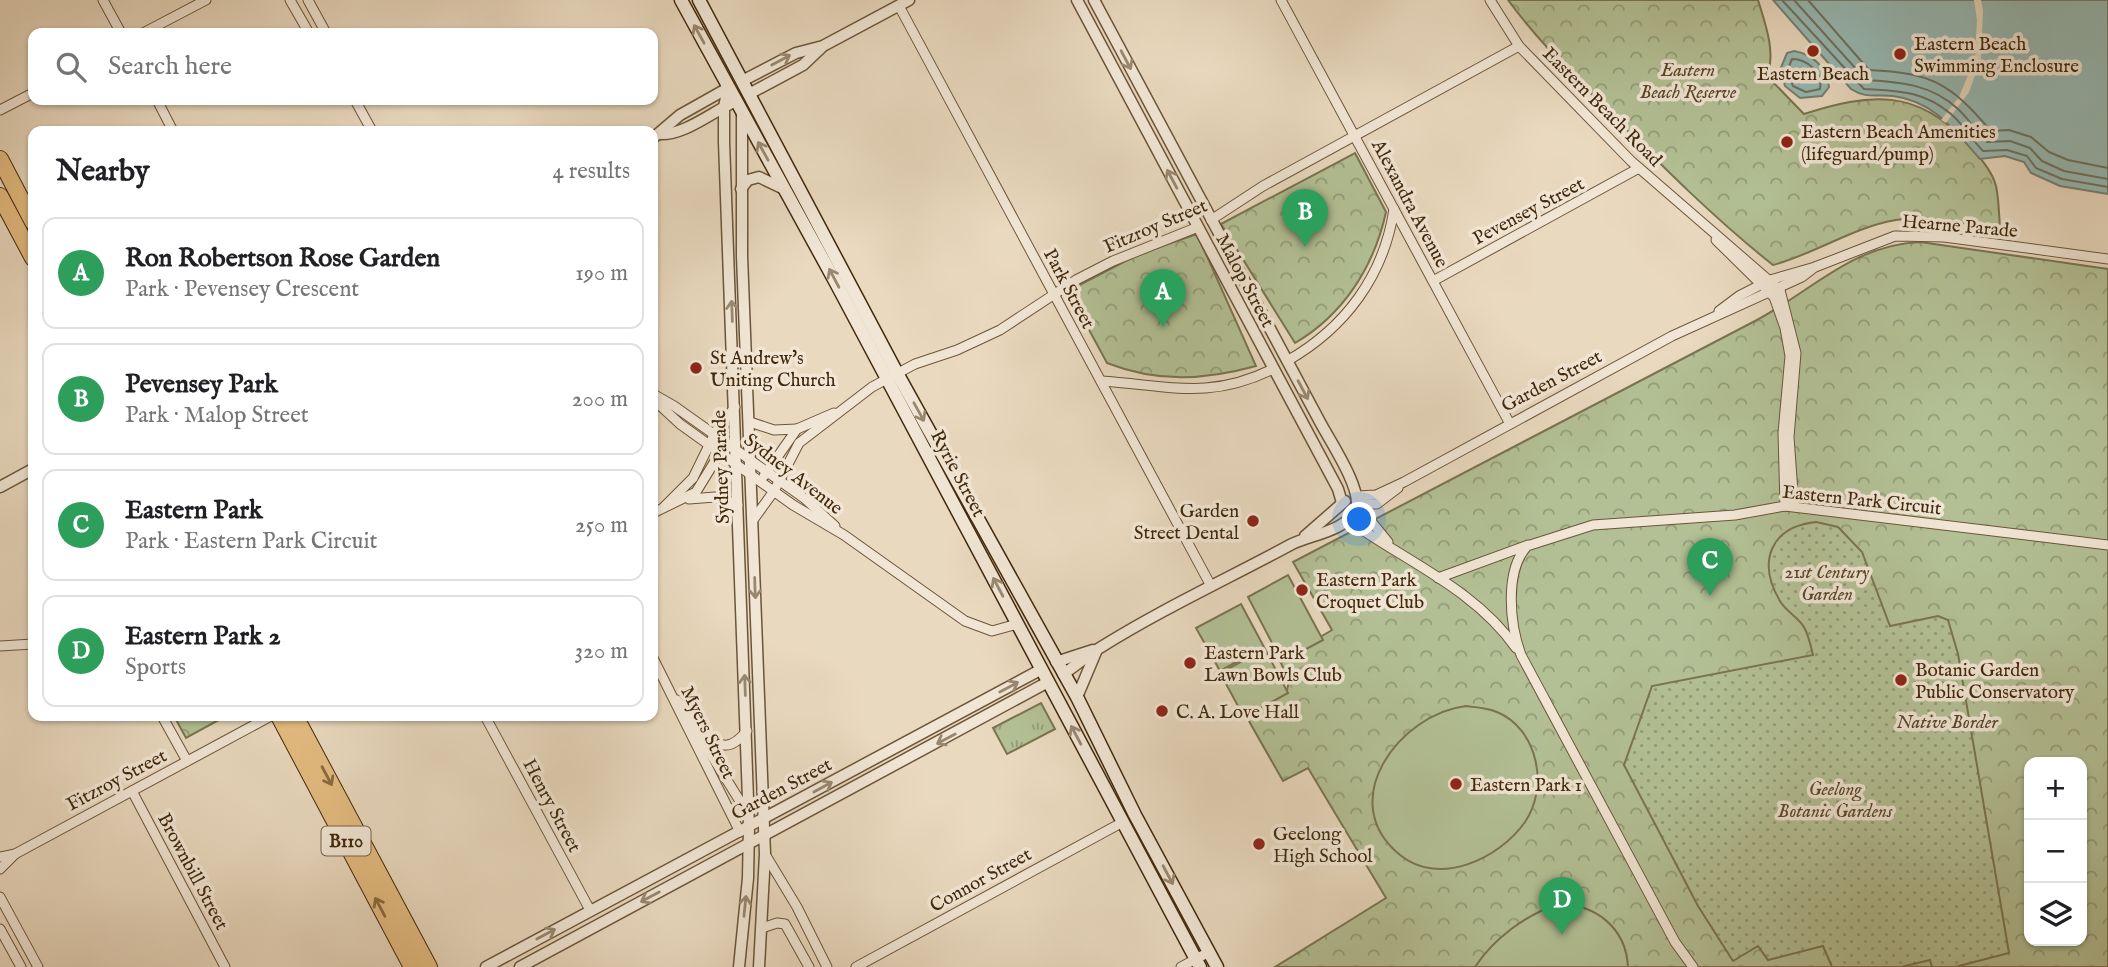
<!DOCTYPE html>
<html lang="en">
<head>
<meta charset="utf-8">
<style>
  :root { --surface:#fff; --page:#f2f2f2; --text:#202124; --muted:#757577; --line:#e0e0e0; --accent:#ea580c }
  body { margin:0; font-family:"IM FELL English",serif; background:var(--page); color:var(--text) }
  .controls { position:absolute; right:21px; bottom:21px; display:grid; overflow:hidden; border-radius:14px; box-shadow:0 2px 5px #0004 }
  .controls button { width:63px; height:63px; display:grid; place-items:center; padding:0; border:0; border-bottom:2px solid var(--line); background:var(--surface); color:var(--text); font:35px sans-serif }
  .you { position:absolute; left:1360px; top:520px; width:24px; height:24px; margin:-18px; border:5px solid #fff; border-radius:50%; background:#1a73e8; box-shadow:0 0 0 10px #1a73e833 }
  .badge { display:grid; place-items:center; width:46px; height:46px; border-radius:50%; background:var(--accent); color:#fff; font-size:23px; font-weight:700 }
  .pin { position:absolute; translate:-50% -58px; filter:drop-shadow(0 2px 4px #0008) }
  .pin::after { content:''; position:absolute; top:37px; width:24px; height:21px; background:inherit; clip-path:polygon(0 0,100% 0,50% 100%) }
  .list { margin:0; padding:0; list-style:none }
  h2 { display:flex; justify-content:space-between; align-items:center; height:91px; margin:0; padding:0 28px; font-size:30px }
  h2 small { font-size:23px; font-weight:400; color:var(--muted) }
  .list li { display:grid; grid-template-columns:46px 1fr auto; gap:21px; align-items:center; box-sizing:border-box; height:112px; margin:0 14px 14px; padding:0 14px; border:2px solid var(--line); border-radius:14px }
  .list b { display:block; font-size:26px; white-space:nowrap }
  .list p { margin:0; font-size:23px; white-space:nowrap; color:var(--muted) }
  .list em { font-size:23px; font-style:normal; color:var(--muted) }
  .icon { flex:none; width:38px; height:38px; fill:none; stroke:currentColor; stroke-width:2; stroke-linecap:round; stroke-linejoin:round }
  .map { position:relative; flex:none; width:2108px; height:967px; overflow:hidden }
  .search { position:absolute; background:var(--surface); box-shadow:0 2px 5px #0004; left:28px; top:28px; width:630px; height:77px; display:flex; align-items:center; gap:18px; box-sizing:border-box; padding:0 24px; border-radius:14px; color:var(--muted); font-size:26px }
  .panel { position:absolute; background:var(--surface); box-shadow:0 2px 5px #0004; left:28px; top:126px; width:630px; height:595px; border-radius:14px }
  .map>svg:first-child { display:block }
  .grass { fill:url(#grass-tufts); stroke:#7a7450; stroke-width:2 }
  .park { fill:url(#park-crowns); stroke:#7a7450; stroke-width:2; fill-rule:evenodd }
  .garden { fill:url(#garden-dots); stroke:#7a7450; stroke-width:2 }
  .pitch { fill:#b3c095; stroke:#7a7450; stroke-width:2 }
  .water { fill:#97bab5; stroke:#758071; stroke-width:2 }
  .pier { fill:#e9d9bf }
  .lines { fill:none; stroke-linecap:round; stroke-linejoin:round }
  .shore { stroke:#6c7260; stroke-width:2 }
  .minor-casing { stroke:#6b5539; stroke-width:11 }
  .tertiary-casing { stroke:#6b5539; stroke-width:13 }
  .secondary-casing { stroke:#41290c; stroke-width:15 }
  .trunk-casing { stroke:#41290c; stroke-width:18 }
  .minor { stroke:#f1e6d5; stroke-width:9 }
  .tertiary { stroke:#f1e6d5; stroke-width:10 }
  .secondary { stroke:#f1e6d5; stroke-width:12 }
  .trunk { stroke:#e4bc80; stroke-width:16 }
  .oneway { stroke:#998870 }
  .oneway2 { stroke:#8a6b40 }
  .poi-dot { fill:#8f2418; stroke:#f1e6d5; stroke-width:2.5 }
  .labels { text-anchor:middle; stroke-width:7; stroke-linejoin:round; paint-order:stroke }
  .shield { fill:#f1e6d5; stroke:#766248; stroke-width:2 }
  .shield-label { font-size:18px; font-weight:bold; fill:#41290c }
  .poi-label { font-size:19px; fill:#41290c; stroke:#f1e6d5; text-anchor:start }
  .park-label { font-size:19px; font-style:italic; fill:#584727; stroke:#f1e6d5 }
  .street-label { font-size:19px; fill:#41290c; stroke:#f1e6d5 }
</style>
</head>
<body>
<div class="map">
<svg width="2108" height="967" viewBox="0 0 2108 967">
  <defs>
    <pattern id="grass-tufts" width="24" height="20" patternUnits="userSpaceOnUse" patternTransform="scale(1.75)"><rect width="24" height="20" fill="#b3c095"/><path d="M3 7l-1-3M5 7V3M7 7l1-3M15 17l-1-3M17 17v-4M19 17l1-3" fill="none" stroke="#939c78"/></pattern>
    <pattern id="park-crowns" width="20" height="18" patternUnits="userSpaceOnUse" patternTransform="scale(1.75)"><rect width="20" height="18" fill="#b3c095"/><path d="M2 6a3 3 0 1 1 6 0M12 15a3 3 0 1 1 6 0" fill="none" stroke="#939c78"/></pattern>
    <pattern id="garden-dots" width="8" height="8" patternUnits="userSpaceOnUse" patternTransform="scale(1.75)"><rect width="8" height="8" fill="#b3c095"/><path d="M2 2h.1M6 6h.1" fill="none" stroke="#939c78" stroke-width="1.8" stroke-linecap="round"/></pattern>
  </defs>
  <rect width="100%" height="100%" fill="#e9d9bf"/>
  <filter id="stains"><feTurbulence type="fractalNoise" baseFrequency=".00286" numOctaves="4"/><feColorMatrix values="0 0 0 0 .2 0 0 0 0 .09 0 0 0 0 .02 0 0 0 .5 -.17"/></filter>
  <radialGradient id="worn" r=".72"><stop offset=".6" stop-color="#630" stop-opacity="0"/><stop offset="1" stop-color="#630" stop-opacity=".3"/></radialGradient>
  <!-- grass -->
  <polygon class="grass" points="1041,703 1055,729 1007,754 993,728"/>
  <!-- park -->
  <g class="park">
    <path d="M1508 0H1758C1766 26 1775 49 1768 77L1804 114C1869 93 1917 88 1966 142 1977 154 1992 170 1996 186 1999 200 1999 215 2000 229 1967 225 1929 214 1896 220 1853 227 1815 254 1773 265 1715 219 1664 168 1612 115 1576 78 1539 42 1508 0Z"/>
    <path d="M1355 153 1386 212C1374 267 1343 315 1295 343L1221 224Z"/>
    <path d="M1197 234 1256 366C1205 380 1158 383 1107 363L1068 291 1139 254Z"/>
    <path d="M1920 242 2108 269V967H1275L1386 898 1308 768 1283 781 1245 714 1287 690 1289 681 1280 661 1332 630 1293 562C1447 482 1601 401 1755 321 1812 291 1852 245 1920 242ZM2029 762H2082V941H2029Z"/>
    <polygon points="174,716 226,716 186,738"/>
  </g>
  <!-- garden -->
  <path class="garden" d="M1816 522 1838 527 1862 552 1890 626 1938 616 1948 620 1958 654 2009 953 1955 967H1932L1930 960 1901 967H1832L1823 946 1768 960 1758 946 1733 961 1698 906 1624 765 1652 686 1813 655C1811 647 1809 637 1805 629 1800 618 1786 612 1780 601 1757 562 1770 527 1816 522Z"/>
  <!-- pitch -->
  <g class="pitch">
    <polygon points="1288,575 1323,640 1282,662 1248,597"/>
    <polygon points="1241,604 1264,647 1220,671 1196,628"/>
    <polygon points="1265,649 1288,693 1244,717 1220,673"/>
    <path d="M1466 706C1476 707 1488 708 1497 712 1538 729 1549 787 1525 822 1499 859 1439 887 1400 855 1334 802 1399 714 1466 706Z"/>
    <path d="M1558 904C1596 904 1626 928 1628 967H1475C1494 938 1526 915 1558 904Z"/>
  </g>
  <!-- water -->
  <g class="water">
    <path d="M1773 0H2108V194L2060 186 2031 173 2024 162 2005 156 1980 159C1955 131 1934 101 1893 96 1876 94 1866 99 1851 89Z"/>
    <path d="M1794 51C1813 54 1827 68 1829 87L1822 96 1800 98 1785 86 1780 70 1787 53Z"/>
  </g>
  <!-- pier -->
  <polygon class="pier" points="1974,0 1981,0 1983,10 1981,59 1969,92 1946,123 1941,120 1959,97 1975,58 1977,20"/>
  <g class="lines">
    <!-- shore -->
    <g class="shore">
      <path d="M1782 0 1864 89C1897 91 1923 90 1951 114 1963 124 1972 140 1983 151L2007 150 2027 156 2036 168 2062 179 2108 187"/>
      <path d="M1794 0 1866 80C1900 82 1931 84 1958 109 1969 119 1976 132 1987 142L2010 141 2030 148 2042 161 2064 171 2108 179"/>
      <path d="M1808 0 1869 70C1932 73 1950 83 1991 131L2009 130 2031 137 2049 152 2068 160 2108 168"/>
      <path d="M1792 59C1807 59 1824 73 1820 89L1806 92 1793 86 1787 71Z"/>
    </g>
    <!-- minor casing -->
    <g class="minor-casing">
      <g id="minor">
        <polyline points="103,0 121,33"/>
        <polyline points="290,0 309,33"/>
        <polyline points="308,0 326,33"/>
        <polyline points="1281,0 1510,424"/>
        <polyline points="1490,0 1519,46 1631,161 1780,290 1796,353 1789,437 1794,506"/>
        <polyline points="899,6 1211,586"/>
        <polyline points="143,33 206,0"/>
        <polyline points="157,100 173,131"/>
        <polyline points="355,100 372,131"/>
        <polyline points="0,110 33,93"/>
        <polyline points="1211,220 1263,186 1519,46"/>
        <polyline points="1716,240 1774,297 1785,328 1790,356 1783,433 1785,506"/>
        <polyline points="1433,281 1639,168"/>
        <polyline points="1719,311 1739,296 1770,280 1815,267 1895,236 1944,237 2108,259"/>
        <path d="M1287 361C1345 328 1384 276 1394 209"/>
        <path d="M1101 381C1167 385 1208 401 1273 369"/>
        <polyline points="653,394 674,406 804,498 835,526"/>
        <polyline points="653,399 680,424 793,505 844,535 965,621 992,631 1017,624"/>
        <polyline points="750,422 774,430 797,429"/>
        <polyline points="764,476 797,429 834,413"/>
        <polyline points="1357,496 1376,495 1404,482 1672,336 1802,277 1815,267"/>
        <polyline points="689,499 715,497 738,505"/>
        <polyline points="1357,504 1388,542"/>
        <polyline points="1357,504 1377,504 1398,488"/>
        <polyline points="664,507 693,478 716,431 735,407"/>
        <polyline points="653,513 696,492 723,448"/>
        <polyline points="753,520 774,491 799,443 872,387 915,364 957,350 1000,330 1076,280 1113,261 1198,227"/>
        <path d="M1348 520C1405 561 1475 589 1516 648"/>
        <polyline points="1438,578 1528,545"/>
        <polyline points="0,646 33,644"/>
        <polyline points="653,658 740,832"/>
        <polyline points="677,700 748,814"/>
        <polyline points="162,716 187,761"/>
        <polyline points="485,716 590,910"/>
        <path d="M703 733C721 749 731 750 747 731"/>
        <polyline points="132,791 225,967"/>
        <polyline points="765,854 797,907 827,967"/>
        <polyline points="0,857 15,854 271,716"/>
        <polyline points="0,869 15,854"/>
        <polyline points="0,897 38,967"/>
        <polyline points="762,928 777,923 785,924 809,967"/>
        <polyline points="0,929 21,967"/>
        <polyline points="856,967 1123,822"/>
        <polyline points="1181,967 1209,952"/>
        <path d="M1693 967 1675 942 1521 655C1510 625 1504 572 1527 546L1593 525 1735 515 1785 506 2108 545"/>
      </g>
    </g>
    <!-- tertiary casing -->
    <g class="tertiary-casing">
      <g id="tertiary">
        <polyline points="1077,0 1338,489 1342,503"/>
        <polyline points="742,81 796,53 823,46 909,0"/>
        <polyline points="728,88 724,107 724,142 749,827 748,878 739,967"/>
        <polyline points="749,94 803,65 821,48"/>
        <polyline points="742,112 742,256 765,854 759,967"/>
        <path d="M659 134C682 136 710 114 730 104"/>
        <polyline points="653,138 680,115 728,88"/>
        <polyline points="741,189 748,180 759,177 784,189"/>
        <polyline points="0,487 33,469"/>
        <polyline points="1305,536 1345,501"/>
        <polyline points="1056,662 1093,650"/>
        <path d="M1063 674C1076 666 1086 656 1098 649 1160 610 1227 579 1292 544 1310 535 1347 531 1356 509 1363 490 1330 441 1320 422L1094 0"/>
        <polyline points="1077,697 1096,652"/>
        <polyline points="486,967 1042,669"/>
        <polyline points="520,967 1048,682"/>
      </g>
    </g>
    <!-- secondary casing -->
    <g class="secondary-casing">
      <g id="secondary">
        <polyline points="681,0 836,283 1200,967"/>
        <polyline points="699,0 897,373 1077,697 1135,815 1217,967"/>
      </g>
    </g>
    <!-- trunk casing -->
    <g class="trunk-casing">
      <g id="trunk">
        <polyline points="0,159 33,222"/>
        <polyline points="0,196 33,258"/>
        <polyline points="279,716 412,967"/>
        <polyline points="295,716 429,967"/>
      </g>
    </g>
    <!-- minor -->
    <use href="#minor" class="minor"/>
    <!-- tertiary -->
    <use href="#tertiary" class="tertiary"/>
    <!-- secondary -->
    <use href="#secondary" class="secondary"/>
    <!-- trunk -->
    <use href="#trunk" class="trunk"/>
  </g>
  <!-- one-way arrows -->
  <defs><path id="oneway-shaft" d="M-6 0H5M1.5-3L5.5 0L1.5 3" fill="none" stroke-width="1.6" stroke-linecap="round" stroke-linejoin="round" transform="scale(1.75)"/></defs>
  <g class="oneway">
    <use href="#oneway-shaft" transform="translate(699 34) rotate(-119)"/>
    <use href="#oneway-shaft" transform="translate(781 60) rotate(-28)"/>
    <use href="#oneway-shaft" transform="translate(1126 60) rotate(62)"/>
    <use href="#oneway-shaft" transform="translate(763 151) rotate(-119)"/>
    <use href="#oneway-shaft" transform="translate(1172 179) rotate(-118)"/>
    <use href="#oneway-shaft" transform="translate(834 278) rotate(-118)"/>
    <use href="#oneway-shaft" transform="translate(732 311) rotate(-92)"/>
    <use href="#oneway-shaft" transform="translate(1303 390) rotate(62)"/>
    <use href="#oneway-shaft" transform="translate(919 412) rotate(61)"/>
    <use href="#oneway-shaft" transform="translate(998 587) rotate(-118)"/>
    <use href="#oneway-shaft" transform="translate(755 588) rotate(88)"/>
    <use href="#oneway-shaft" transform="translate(745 685) rotate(-92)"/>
    <use href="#oneway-shaft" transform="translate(1009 687) rotate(-28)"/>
    <use href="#oneway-shaft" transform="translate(1076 735) rotate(-118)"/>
    <use href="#oneway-shaft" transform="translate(946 739) rotate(152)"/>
    <use href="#oneway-shaft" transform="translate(823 787) rotate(-29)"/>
    <use href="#oneway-shaft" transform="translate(1168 875) rotate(62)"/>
    <use href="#oneway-shaft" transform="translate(650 897) rotate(152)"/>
    <use href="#oneway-shaft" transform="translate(745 906) rotate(-84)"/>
    <use href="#oneway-shaft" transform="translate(546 934) rotate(-28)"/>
  </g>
  <g class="oneway2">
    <use href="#oneway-shaft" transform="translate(327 776) rotate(62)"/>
    <use href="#oneway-shaft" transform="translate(380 907) rotate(-118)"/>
  </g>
  <!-- markers -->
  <g class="poi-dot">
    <circle cx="1813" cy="51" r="7"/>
    <circle cx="1900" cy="54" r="7"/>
    <circle cx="1787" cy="142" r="7"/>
    <circle cx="696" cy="368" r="7"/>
    <circle cx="1253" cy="521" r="7"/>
    <circle cx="1302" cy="590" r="7"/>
    <circle cx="1190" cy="663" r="7"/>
    <circle cx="1901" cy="680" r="7"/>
    <circle cx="1162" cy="711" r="7"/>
    <circle cx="1456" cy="784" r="7"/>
    <circle cx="1259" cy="844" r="7"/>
  </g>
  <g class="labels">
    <!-- shield labels -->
    <rect class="shield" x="321.5" y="826.5" width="49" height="29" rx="5"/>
    <g class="shield-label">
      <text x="346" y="847">B110</text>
    </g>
    <!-- poi labels -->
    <g class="poi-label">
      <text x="1914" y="50">Eastern Beach<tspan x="1914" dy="22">Swimming Enclosure</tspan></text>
      <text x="1813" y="80" text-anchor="middle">Eastern Beach</text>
      <text x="1801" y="138">Eastern Beach Amenities<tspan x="1801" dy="22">(lifeguard/pump)</tspan></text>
      <text x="710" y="364">St Andrew's<tspan x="710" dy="22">Uniting Church</tspan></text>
      <text x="1239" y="517" text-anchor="end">Garden<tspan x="1239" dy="22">Street Dental</tspan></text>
      <text x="1316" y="586">Eastern Park<tspan x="1316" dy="22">Croquet Club</tspan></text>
      <text x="1204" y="659">Eastern Park<tspan x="1204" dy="22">Lawn Bowls Club</tspan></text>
      <text x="1915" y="676">Botanic Garden<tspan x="1915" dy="22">Public Conservatory</tspan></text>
      <text x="1176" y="718">C. A. Love Hall</text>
      <text x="1470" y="791">Eastern Park 1</text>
      <text x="1273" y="840">Geelong<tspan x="1273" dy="22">High School</tspan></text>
    </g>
    <!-- park labels -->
    <g class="park-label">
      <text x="1688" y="76">Eastern<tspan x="1688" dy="22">Beach Reserve</tspan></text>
      <text x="1827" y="578">21st Century<tspan x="1827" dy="22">Garden</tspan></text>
      <text x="1947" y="728">Native Border</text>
      <text x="1835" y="795">Geelong<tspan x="1835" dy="22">Botanic Gardens</tspan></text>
    </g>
    <!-- street labels -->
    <g class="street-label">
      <text transform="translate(1603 106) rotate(45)" y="7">Eastern Beach Road</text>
      <text transform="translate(1411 203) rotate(62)" y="7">Alexandra Avenue</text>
      <text transform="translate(1528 210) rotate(-28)" y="7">Pevensey Street</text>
      <text transform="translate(1155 225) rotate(-23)" y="7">Fitzroy Street</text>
      <text transform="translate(1960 225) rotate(5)" y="7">Hearne Parade</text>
      <text transform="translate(1246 280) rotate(62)" y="7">Malop Street</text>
      <text transform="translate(1070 288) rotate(62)" y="7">Park Street</text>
      <text transform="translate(1551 380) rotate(-28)" y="7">Garden Street</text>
      <text transform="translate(720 467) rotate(-92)" y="7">Sydney Parade</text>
      <text transform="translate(794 473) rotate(38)" y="7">Sydney Avenue</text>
      <text transform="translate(959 473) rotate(62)" y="7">Ryrie Street</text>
      <text transform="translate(1862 499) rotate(6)" y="7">Eastern Park Circuit</text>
      <text transform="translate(709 732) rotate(64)" y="7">Myers Street</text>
      <text transform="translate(116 779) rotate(-28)" y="7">Fitzroy Street</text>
      <text transform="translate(781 788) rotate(-28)" y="7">Garden Street</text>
      <text transform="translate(553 805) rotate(62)" y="7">Henry Street</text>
      <text transform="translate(194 871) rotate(62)" y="7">Brownbill Street</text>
      <text transform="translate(980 879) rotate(-29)" y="7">Connor Street</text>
    </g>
  </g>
  <rect width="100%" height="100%" filter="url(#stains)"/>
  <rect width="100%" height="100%" fill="url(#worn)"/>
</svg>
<div class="controls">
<button>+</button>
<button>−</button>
<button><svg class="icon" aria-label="layers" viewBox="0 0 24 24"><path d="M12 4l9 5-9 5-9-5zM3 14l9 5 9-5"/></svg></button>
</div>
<div class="you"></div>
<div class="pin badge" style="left:1163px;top:327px;background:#2e9e5b">A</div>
<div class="pin badge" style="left:1305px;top:247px;background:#2e9e5b">B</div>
<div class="pin badge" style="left:1710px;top:596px;background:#2e9e5b">C</div>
<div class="pin badge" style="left:1562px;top:935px;background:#2e9e5b">D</div>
<div class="search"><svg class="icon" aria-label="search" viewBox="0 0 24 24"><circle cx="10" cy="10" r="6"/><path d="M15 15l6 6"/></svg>Search here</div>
<section class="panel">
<h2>Nearby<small>4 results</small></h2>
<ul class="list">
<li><span class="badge" style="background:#2e9e5b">A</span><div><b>Ron Robertson Rose Garden</b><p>Park · Pevensey Crescent</p></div><em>190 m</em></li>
<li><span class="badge" style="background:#2e9e5b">B</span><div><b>Pevensey Park</b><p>Park · Malop Street</p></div><em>200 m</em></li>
<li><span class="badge" style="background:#2e9e5b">C</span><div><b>Eastern Park</b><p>Park · Eastern Park Circuit</p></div><em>250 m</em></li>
<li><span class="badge" style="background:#2e9e5b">D</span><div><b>Eastern Park 2</b><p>Sports</p></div><em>320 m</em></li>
</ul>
</section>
</div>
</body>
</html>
